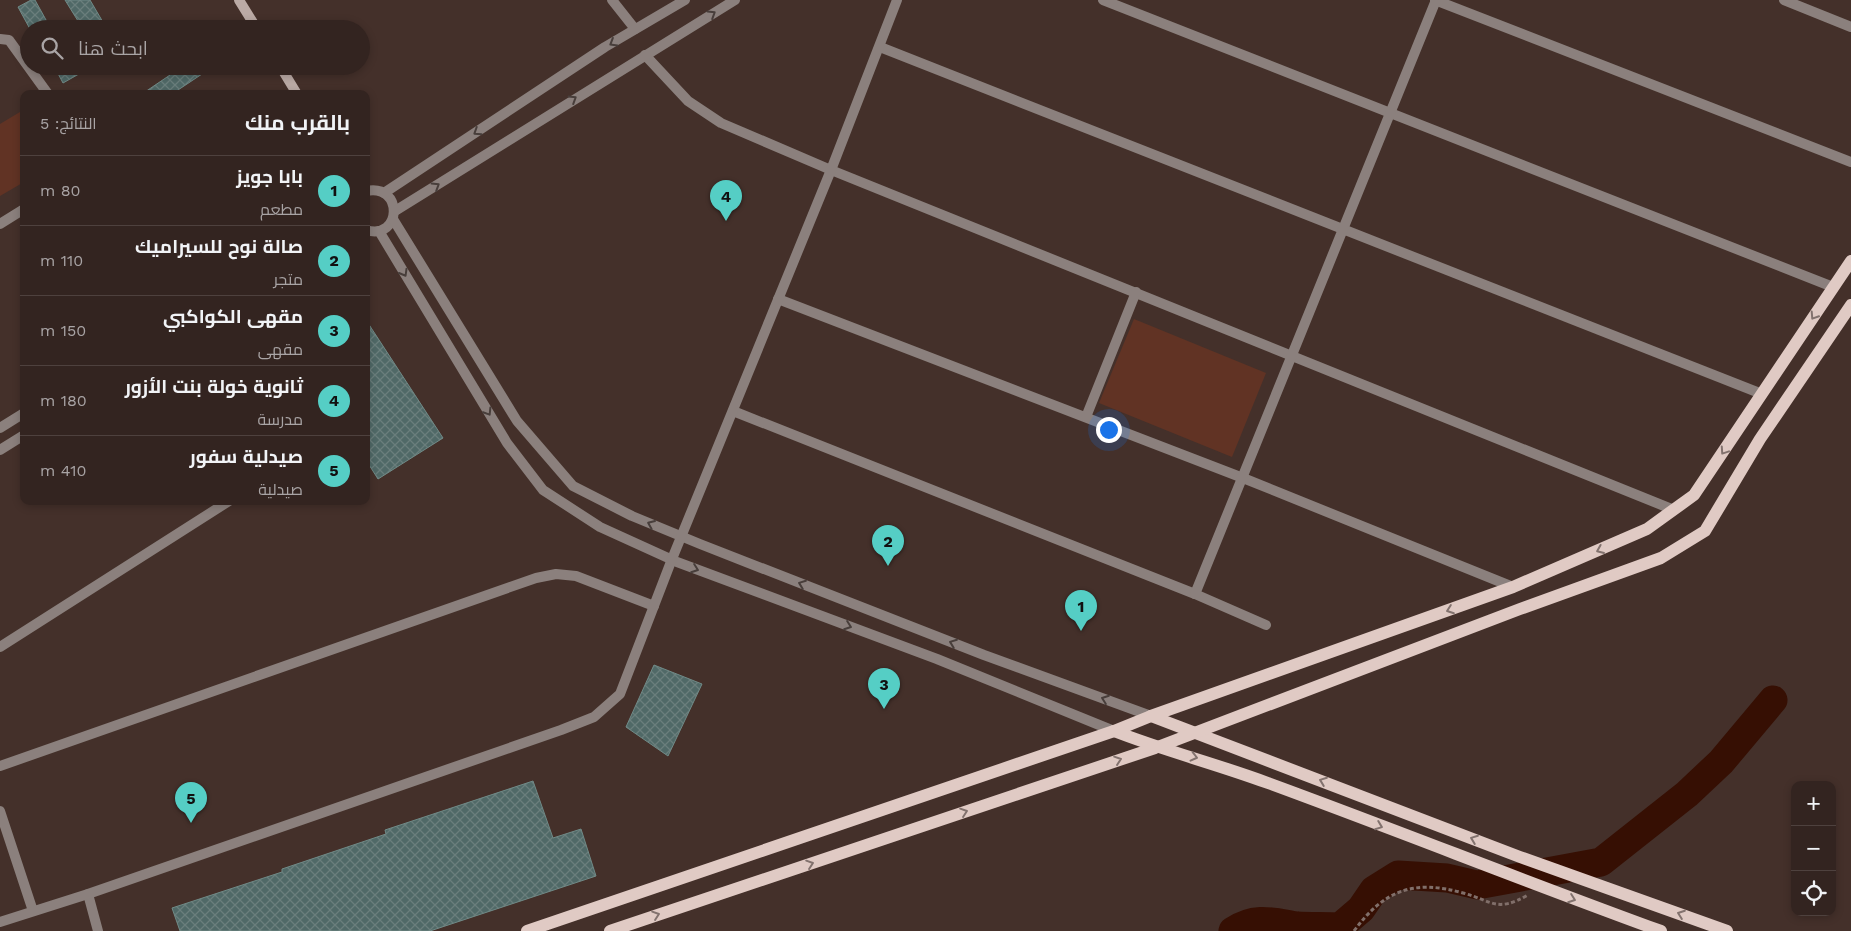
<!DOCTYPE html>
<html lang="ar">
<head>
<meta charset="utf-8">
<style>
  :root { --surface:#332420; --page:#3e302d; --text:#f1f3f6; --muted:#a9a4a5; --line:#4e413e; --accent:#55cec5 }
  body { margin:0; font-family:"Work Sans",Cairo,sans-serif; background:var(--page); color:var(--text); direction:rtl }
  .controls { position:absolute; right:15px; bottom:15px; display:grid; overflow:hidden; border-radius:10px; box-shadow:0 2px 8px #0003 }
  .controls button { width:45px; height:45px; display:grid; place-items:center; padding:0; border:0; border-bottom:1px solid var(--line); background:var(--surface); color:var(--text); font:25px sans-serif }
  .you { position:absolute; left:1108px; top:429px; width:18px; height:18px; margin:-12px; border:4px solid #fff; border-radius:50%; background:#1a73e8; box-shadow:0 0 0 8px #1a73e833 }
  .badge { display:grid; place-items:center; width:32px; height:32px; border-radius:50%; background:var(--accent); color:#111; font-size:16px; font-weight:700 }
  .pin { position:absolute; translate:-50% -41px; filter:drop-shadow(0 1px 2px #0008) }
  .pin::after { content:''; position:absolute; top:26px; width:18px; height:15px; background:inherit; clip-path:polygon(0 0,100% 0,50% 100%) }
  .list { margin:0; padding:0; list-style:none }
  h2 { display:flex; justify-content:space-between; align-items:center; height:65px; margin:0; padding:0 20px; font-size:21px }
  h2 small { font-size:16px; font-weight:400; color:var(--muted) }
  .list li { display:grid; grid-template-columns:32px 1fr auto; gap:15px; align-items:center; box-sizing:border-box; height:70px; padding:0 20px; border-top:1px solid var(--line) }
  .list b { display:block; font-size:19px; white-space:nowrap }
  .list p { margin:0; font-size:16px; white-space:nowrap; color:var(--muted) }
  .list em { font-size:16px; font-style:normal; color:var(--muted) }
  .icon { flex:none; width:28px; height:28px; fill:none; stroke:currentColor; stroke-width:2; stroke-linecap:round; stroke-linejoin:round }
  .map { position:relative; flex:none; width:1851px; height:931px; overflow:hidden; direction:ltr }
  .search { position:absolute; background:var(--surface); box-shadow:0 2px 8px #0003; left:20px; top:20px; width:350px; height:55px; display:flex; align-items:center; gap:12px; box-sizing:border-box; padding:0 18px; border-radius:28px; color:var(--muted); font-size:19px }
  .panel { position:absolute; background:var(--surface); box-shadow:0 2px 8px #0003; left:20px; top:90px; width:350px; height:415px; border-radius:10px; direction:rtl }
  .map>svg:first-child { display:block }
  .green { fill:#613324 }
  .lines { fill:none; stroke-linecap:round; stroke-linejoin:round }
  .river { stroke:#360f03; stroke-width:29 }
  .building { fill:url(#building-cross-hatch); stroke:#708a87 }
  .path { stroke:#816f6a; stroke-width:3; stroke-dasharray:4 2.5; stroke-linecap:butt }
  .street { stroke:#8b807d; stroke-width:10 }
  .secondary { stroke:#bbaaa5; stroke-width:10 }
  .primary { stroke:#e0cac4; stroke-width:12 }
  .oneway { stroke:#483e3b }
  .oneway2 { stroke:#82726e }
</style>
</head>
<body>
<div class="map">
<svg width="1851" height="931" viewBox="0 0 1851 931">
  <defs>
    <pattern id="building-cross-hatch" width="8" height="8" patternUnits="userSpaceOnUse" patternTransform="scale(1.25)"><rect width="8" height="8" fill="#506967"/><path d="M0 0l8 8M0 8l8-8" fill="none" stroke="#6a7e7c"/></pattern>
  </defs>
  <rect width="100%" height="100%" fill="#44302a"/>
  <!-- green -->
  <g class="green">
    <polygon points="20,112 24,117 24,182 0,196 0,124"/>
    <polygon points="1134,319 1266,373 1232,457 1099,403"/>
  </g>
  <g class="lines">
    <!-- river -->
    <path class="river" d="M1233 931C1255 916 1273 922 1297 926 1311 927 1326 926 1340 927L1361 909 1374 890 1398 875 1447 878 1477 885 1601 862 1687 794 1721 762 1773 700"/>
  </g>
  <!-- building -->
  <g class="building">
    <polygon points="31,0 35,0 51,29 30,29 18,7"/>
    <polygon points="65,0 90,0 107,29 83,29"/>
    <polygon points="54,66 93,66 63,83"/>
    <polygon points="165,66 214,66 172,94 142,94 170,75"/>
    <polygon points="366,320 443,438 378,479 366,460"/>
    <polygon points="654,665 702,684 668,756 626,727"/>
    <polygon points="533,781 553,838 581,829 596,876 430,931 180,931 172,908 282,872 282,869 386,834 385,830"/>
  </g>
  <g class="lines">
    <!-- path -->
    <path class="path" d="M1354 931C1384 890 1414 879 1463 893 1493 901 1496 913 1528 895"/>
    <!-- street -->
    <g class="street">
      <polyline points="612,0 635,29"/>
      <polyline points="1103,0 1833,287"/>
      <polyline points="1435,0 1851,162"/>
      <polyline points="1784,0 1851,27"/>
      <polyline points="0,39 9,40 48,94"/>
      <polyline points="880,47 1762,394"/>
      <polyline points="645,55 688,101 721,123 831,170 1674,510"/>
      <path d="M366 191C404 183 402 241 366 230"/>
      <polyline points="384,193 605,47 685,0"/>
      <polyline points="395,211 735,0"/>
      <polyline points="393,219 517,421 573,486 632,516 700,544 984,655 1151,716"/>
      <polyline points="0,224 24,209"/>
      <polyline points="379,231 507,443 543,490 600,527 677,562 937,659 1114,731"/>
      <polyline points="778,299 1243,478 1513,587"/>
      <polyline points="733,411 1195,594 1266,625"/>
      <polyline points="1086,417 1136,292"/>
      <polyline points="0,428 24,413"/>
      <polyline points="0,450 24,435"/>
      <polyline points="1195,594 1436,0"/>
      <polyline points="0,647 229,501"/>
      <polyline points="0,766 536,578 556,574 576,576 654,606"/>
      <polyline points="0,811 33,911"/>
      <polyline points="88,894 98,931"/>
      <polyline points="0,922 88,894 561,730 594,717 620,694 672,559 831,170 897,0"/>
    </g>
    <!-- secondary -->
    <g class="secondary">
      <polyline points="239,0 257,29"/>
      <polyline points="280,66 297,94"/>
    </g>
    <!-- primary -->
    <g class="primary">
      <polyline points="1151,716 1520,857 1727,931"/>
      <path d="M1114 731C1165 751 1217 764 1268 783 1399 831 1529 883 1661 931"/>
      <polyline points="527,931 1114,731 1151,716 1513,587 1647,529 1694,495 1851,261"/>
      <polyline points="610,931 1155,748 1520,609 1661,558 1705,531 1760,439 1851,305"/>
    </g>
  </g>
  <!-- one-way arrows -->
  <defs><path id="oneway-chevron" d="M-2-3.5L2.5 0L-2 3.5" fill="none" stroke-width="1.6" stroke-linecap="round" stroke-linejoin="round" transform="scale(1.25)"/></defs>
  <g class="oneway">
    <use href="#oneway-chevron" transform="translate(712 14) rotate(-32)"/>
    <use href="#oneway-chevron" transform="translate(613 43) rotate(149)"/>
    <use href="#oneway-chevron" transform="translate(573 99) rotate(-32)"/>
    <use href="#oneway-chevron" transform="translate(477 132) rotate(147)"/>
    <use href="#oneway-chevron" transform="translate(436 186) rotate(-32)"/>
    <use href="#oneway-chevron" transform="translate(404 273) rotate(60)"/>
    <use href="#oneway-chevron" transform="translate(488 412) rotate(58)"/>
    <use href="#oneway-chevron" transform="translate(651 524) rotate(-157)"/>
    <use href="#oneway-chevron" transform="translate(695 569) rotate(20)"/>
    <use href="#oneway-chevron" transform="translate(802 584) rotate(-159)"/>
    <use href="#oneway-chevron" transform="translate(848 626) rotate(20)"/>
    <use href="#oneway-chevron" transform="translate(953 643) rotate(-159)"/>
    <use href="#oneway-chevron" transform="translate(1105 699) rotate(-160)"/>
  </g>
  <g class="oneway2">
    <use href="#oneway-chevron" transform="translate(1814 316) rotate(123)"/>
    <use href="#oneway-chevron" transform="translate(1724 451) rotate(124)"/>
    <use href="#oneway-chevron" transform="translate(1600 550) rotate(157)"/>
    <use href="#oneway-chevron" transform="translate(1450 610) rotate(160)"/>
    <use href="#oneway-chevron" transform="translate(1194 757) rotate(14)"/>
    <use href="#oneway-chevron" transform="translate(1118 760) rotate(-19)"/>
    <use href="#oneway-chevron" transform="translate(1323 781) rotate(-159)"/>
    <use href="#oneway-chevron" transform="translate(964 812) rotate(-19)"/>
    <use href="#oneway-chevron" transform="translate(1379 826) rotate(21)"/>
    <use href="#oneway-chevron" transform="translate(1474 839) rotate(-159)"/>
    <use href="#oneway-chevron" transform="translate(810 864) rotate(-19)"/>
    <use href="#oneway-chevron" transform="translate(1572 899) rotate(20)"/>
    <use href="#oneway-chevron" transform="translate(1681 914) rotate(-160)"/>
    <use href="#oneway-chevron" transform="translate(656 915) rotate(-19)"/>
  </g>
</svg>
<div class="controls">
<button>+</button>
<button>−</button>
<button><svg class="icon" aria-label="locate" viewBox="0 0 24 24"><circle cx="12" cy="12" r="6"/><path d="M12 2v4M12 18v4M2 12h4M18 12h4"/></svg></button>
</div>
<div class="you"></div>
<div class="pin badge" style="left:1081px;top:631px">1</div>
<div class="pin badge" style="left:888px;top:566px">2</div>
<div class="pin badge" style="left:884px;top:709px">3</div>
<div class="pin badge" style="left:726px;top:221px">4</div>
<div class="pin badge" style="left:191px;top:823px">5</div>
<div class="search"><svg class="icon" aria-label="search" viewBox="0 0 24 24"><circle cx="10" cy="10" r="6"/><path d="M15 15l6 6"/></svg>ابحث هنا</div>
<section class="panel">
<h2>بالقرب منك<small>النتائج: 5</small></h2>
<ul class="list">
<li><span class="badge">1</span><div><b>بابا جويز</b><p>مطعم</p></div><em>80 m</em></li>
<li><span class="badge">2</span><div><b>صالة نوح للسيراميك</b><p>متجر</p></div><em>110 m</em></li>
<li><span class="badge">3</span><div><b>مقهى الكواكبي</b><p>مقهى</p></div><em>150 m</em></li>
<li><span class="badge">4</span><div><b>ثانوية خولة بنت الأزور</b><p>مدرسة</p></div><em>180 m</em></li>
<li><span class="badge">5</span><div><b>صيدلية سفور</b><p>صيدلية</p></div><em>410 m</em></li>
</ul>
</section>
</div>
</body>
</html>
